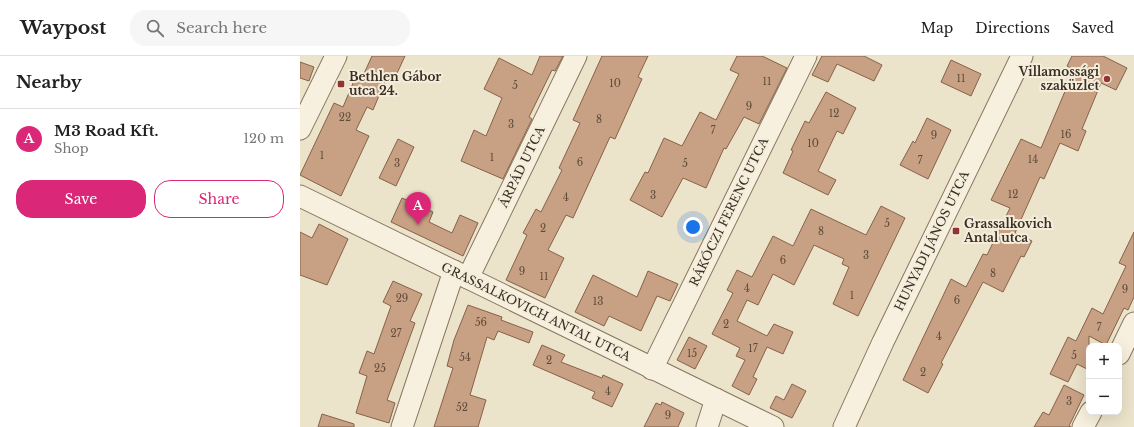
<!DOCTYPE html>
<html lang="en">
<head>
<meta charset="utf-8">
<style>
  :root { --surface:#fff; --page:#f6f6f6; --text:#222; --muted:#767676; --line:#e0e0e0; --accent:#db2777 }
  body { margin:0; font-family:"Libre Baskerville",serif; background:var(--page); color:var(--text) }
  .controls { position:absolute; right:12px; bottom:12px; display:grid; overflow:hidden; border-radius:8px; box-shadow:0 4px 16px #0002 }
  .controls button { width:36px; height:36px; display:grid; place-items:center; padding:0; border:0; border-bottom:1px solid var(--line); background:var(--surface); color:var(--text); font:20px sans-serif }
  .you { position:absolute; left:393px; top:171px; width:14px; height:14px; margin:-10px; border:3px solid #fff; border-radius:50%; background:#1a73e8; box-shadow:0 0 0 6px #1a73e833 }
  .badge { display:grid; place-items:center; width:26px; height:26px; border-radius:50%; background:var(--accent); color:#fff; font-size:13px; font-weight:700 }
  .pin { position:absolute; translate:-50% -33px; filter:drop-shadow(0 1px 2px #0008) }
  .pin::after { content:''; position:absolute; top:21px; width:14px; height:12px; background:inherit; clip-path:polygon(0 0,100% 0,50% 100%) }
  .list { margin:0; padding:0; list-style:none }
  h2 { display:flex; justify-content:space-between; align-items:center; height:52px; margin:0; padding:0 16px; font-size:17px }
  h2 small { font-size:13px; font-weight:400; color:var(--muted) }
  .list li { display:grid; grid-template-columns:26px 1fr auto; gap:12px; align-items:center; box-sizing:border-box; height:60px; padding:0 16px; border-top:1px solid var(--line) }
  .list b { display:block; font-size:15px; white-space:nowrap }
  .list p { margin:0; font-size:13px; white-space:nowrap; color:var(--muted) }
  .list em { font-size:13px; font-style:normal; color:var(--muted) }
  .actions { display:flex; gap:8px; padding:12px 16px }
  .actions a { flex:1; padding:9px 0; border:1px solid var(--accent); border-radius:16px; text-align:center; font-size:14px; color:var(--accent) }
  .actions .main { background:var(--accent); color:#fff }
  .icon { flex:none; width:22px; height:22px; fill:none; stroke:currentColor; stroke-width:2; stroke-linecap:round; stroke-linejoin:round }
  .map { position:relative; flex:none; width:834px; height:371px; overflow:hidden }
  header { display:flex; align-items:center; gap:24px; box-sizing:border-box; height:56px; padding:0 20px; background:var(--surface); border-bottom:1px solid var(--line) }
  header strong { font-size:19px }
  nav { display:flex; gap:22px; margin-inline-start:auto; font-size:14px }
  .search { width:280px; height:36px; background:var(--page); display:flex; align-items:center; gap:10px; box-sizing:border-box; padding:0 14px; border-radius:16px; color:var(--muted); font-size:15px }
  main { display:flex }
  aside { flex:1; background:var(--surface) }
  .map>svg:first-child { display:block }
  .building { fill:#c8a184; stroke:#866148 }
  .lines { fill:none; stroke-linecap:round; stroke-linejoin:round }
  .minor-casing { stroke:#887660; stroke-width:23 }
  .minor { stroke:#f7f0de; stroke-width:21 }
  .poi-dot { fill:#933434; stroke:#f4eddb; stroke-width:1.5 }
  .labels { text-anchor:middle; stroke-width:4; stroke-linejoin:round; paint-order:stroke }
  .number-label { font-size:10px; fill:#5e4b3a }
  .poi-label { font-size:12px; font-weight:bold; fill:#3a2e22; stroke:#f4eddb; text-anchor:start }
  .street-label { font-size:12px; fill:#3a2e22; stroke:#f4eddb }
</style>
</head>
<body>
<header>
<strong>Waypost</strong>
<div class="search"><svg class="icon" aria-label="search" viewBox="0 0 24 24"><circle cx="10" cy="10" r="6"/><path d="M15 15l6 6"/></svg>Search here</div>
<nav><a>Map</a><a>Directions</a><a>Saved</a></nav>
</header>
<main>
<aside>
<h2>Nearby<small></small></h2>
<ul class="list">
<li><span class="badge">A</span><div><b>M3 Road Kft.</b><p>Shop</p></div><em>120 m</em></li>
</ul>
<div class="actions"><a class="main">Save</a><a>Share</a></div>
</aside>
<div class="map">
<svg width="834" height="371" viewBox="0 0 834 371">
  <rect width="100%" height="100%" fill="#ece3cb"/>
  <!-- building -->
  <g class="building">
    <polygon points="72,0 105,0 93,26 86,23 73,54 67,51 56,74 69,80 41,140 0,119 34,47 43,51 56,20 62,22"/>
    <polygon points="240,0 263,0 255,15 252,14 229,61 232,63 203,123 161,105 174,74 186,80 202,42 184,33 199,2 232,19"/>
    <polygon points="302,0 348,0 338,21 342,23 315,83 310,81 273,162 266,159 248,194 264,202 245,242 206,224 227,179 223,177 236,153 241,156 262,114 259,112 280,67 273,64"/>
    <polygon points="437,0 462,0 487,12 459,68 444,61 426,93 424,92 406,132 383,122 362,161 330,144 345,116 348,117 364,82 382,90 400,56 416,64 439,18 430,14"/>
    <polygon points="522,0 564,0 582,9 574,25 537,8 528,26 512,19"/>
    <polygon points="772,0 803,0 827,12 816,34 801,27 782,73 786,75 778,95 760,87 744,123 740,121 715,177 732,185 724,201 721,200 703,236 683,226 641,307 643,308 628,337 603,324 651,223 666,231 683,198 687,199 710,152 691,144 721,83 741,92 774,14 767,10"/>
    <polygon points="651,4 681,18 671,40 641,26"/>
    <polygon points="0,6 14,11 9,25 0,22"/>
    <polygon points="526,36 556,52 543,78 537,75 518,115 536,124 528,139 483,117 493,95 491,94 505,65 509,67"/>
    <polygon points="627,62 651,74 628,123 600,109 613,85 615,87"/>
    <polygon points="98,83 114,91 96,130 79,122"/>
    <polygon points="102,142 133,156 129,166 152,177 160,159 178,167 163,200 91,166"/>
    <polygon points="581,150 605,162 558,260 533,248 549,211 542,208 544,203 514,189 494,229 473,218 458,249 447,244 437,265 467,280 474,268 493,276 483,298 467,291 453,321 457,323 449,339 432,330 445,304 436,300 440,292 412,278 433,237 427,234 437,214 452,221 473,180 493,190 511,153 566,179"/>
    <polygon points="19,168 48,183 27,229 0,219 0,176 12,182"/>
    <polygon points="834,176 834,241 828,254 824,252 806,289 789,280 789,314 777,308 768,326 750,318 768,281 776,285 792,252 803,258 826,210 819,207"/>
    <polygon points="348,215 378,228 370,245 357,240 341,275 309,260 304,270 275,256 293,219 337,241"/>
    <polygon points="93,225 122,238 110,265 115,267 87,344 95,347 89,367 56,357 67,320 59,317 67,295 74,298 91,250 83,246"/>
    <polygon points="168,249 202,261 201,264 233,276 229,287 198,275 194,284 187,281 170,339 186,344 178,371 134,371 153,312 147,310 154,284"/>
    <polygon points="389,281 407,290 395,313 377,304"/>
    <polygon points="242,289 265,299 261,306 302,322 303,319 323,328 312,351 292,342 295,336 233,309"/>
    <polygon points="492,328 506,335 492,362 470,352 476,340 484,344"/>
    <polygon points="764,329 784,339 769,370 771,371 734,371 743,356 749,359"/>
    <polygon points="362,346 384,357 378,371 344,371 356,347 361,349"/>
    <polygon points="22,358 54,368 54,371 18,371"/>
  </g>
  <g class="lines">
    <!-- minor casing -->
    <g class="minor-casing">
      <g id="minor">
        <polyline points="0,73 36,0"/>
        <polyline points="0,140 473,371"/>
        <polyline points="168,222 276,0"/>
        <polyline points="819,298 834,267"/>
        <polyline points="352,313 506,0"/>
        <polyline points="102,371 154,215"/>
        <polyline points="407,371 416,343"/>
        <polyline points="544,371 583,286 722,0"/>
        <polyline points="783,371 791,356"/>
      </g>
    </g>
    <!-- minor -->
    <use href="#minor" class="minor"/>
  </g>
  <!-- markers -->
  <g class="poi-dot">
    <circle cx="807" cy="23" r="4"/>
    <rect x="37" y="24" width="8" height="8" rx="2"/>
    <rect x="652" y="171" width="8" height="8" rx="2"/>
  </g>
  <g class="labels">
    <!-- number labels -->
    <g class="number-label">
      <text x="661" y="26">11</text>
      <text x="467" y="29">11</text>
      <text x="315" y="31">10</text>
      <text x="215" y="33">5</text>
      <text x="449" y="54">9</text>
      <text x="534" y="61">12</text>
      <text x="45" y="65">22</text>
      <text x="299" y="67">8</text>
      <text x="211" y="72">3</text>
      <text x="413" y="78">7</text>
      <text x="766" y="82">16</text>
      <text x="634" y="83">9</text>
      <text x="513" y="91">10</text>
      <text x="22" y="103">1</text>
      <text x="192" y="105">1</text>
      <text x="733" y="107">14</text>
      <text x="620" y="108">7</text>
      <text x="280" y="110">6</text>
      <text x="97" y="111">3</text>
      <text x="385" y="111">5</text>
      <text x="713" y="142">12</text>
      <text x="353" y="143">3</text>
      <text x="266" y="145">4</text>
      <text x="587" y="171">5</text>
      <text x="243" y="176">2</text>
      <text x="521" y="179">8</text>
      <text x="566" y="203">3</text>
      <text x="483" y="208">6</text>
      <text x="222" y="219">9</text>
      <text x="693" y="221">8</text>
      <text x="244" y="224">11</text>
      <text x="447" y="236">4</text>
      <text x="825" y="237">9</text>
      <text x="552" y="243">1</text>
      <text x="102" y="246">29</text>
      <text x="657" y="248">6</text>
      <text x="298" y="249">13</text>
      <text x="181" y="270">56</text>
      <text x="426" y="272">2</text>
      <text x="799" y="275">7</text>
      <text x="96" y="281">27</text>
      <text x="639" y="284">4</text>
      <text x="453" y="296">17</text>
      <text x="392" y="301">15</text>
      <text x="774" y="303">5</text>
      <text x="165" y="305">54</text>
      <text x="249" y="308">2</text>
      <text x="80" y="316">25</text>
      <text x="623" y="320">2</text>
      <text x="308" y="339">4</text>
      <text x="769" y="349">3</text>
      <text x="162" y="355">52</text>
      <text x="368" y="363">9</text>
    </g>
    <!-- poi labels -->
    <g class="poi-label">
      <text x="799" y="20" text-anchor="end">Villamossági<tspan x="799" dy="14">szaküzlet</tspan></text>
      <text x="49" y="25">Bethlen Gábor<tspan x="49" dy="14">utca 24.</tspan></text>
      <text x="664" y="172">Grassalkovich<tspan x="664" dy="14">Antal utca</tspan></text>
    </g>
    <!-- street labels -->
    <g class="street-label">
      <text transform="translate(222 111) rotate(-64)" y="4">ÁRPÁD UTCA</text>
      <text transform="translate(429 156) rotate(-64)" y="4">RÁKÓCZI FERENC UTCA</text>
      <text transform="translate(632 185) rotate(-64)" y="4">HUNYADI JÁNOS UTCA</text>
      <text transform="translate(236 256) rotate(26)" y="4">GRASSALKOVICH ANTAL UTCA</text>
    </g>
  </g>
</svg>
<div class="controls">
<button>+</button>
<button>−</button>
</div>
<div class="you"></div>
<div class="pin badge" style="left:118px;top:169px">A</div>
</div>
</main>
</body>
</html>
